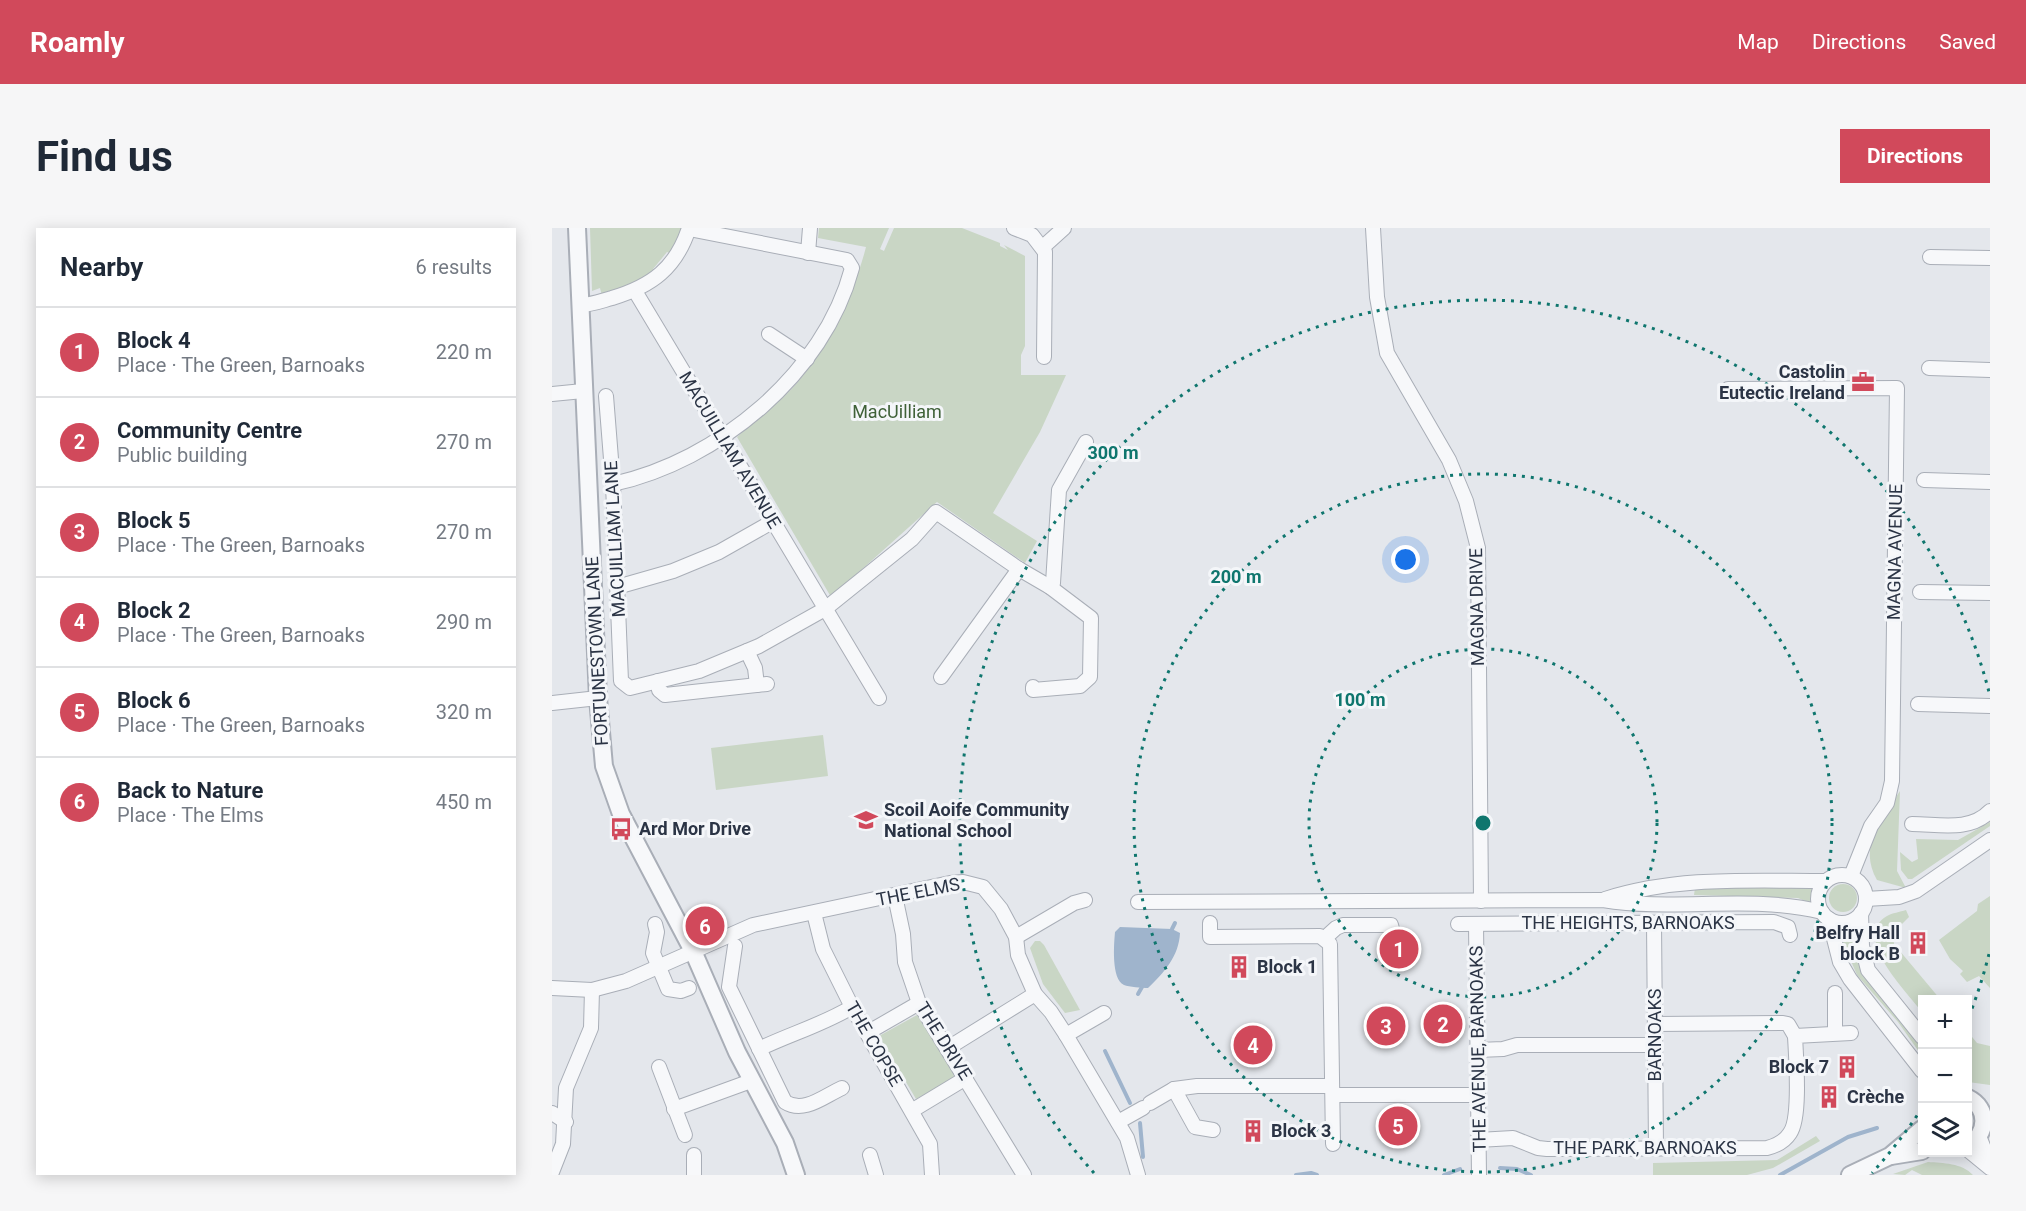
<!DOCTYPE html>
<html lang="en">
<head>
<meta charset="utf-8">
<style>
  :root { --surface:#fff; --page:#f6f6f7; --text:#1f2937; --muted:#747a83; --line:#e0e1e3; --accent:#d1495b }
  body { margin:0; font-family:Roboto,sans-serif; background:var(--page); color:var(--text) }
  .controls { position:absolute; right:18px; bottom:18px; display:grid; overflow:hidden; border-radius:0px; box-shadow:0 3px 15px #0003 }
  .controls button { width:54px; height:54px; display:grid; place-items:center; padding:0; border:0; border-bottom:2px solid var(--line); background:var(--surface); color:var(--text); font:30px sans-serif }
  .you { position:absolute; left:854px; top:332px; width:21px; height:21px; margin:-15px; border:4px solid #fff; border-radius:50%; background:#1a73e8; box-shadow:0 0 0 9px #1a73e833 }
  .badge { display:grid; place-items:center; width:39px; height:39px; border-radius:50%; background:var(--accent); color:#fff; font-size:20px; font-weight:700 }
  .pin { position:absolute; translate:-50% -50%; border:3px solid #fff; box-shadow:0 2px 6px #0006 }
  .list { margin:0; padding:0; list-style:none }
  h2 { display:flex; justify-content:space-between; align-items:center; height:78px; margin:0; padding:0 24px; font-size:26px }
  h2 small { font-size:20px; font-weight:400; color:var(--muted) }
  .list li { display:grid; grid-template-columns:39px 1fr auto; gap:18px; align-items:center; box-sizing:border-box; height:90px; padding:0 24px; border-top:2px solid var(--line) }
  .list b { display:block; font-size:22px; white-space:nowrap }
  .list p { margin:0; font-size:20px; white-space:nowrap; color:var(--muted) }
  .list em { font-size:20px; font-style:normal; color:var(--muted) }
  .icon { flex:none; width:33px; height:33px; fill:none; stroke:currentColor; stroke-width:2; stroke-linecap:round; stroke-linejoin:round }
  .map { position:relative; flex:none; width:1438px; height:947px; overflow:hidden; border-radius:0px }
  header { display:flex; align-items:center; gap:36px; box-sizing:border-box; height:84px; padding:0 30px; background:var(--accent); color:#fff }
  header strong { font-size:28px }
  nav { display:flex; gap:33px; margin-inline-start:auto; font-size:21px }
  .intro { display:flex; align-items:center; justify-content:space-between; box-sizing:border-box; height:144px; padding:0 36px }
  h1 { margin:0; font-size:42px }
  .button { padding:15px 27px; border-radius:0px; background:var(--accent); color:#fff; font-size:21px; font-weight:700 }
  main { display:flex; gap:36px; padding:0 36px }
  aside { flex:1; background:var(--surface); border-radius:0px; box-shadow:0 3px 15px #0003 }
  .map>svg:first-child { display:block }
  .green { fill:#c9d6c5 }
  .water { fill:#9fb4cc }
  .lines { fill:none; stroke-linecap:round; stroke-linejoin:round }
  .stream { stroke:#9fb4cc; stroke-width:4 }
  .minor-casing { stroke:#a9aeb7; stroke-width:16 }
  .tertiary-casing { stroke:#a9aeb7; stroke-width:20 }
  .minor { stroke:#f7f8fa; stroke-width:14 }
  .tertiary { stroke:#f7f8fa; stroke-width:16 }
  .ring { fill:none; stroke:#0f766e; stroke-width:3; stroke-dasharray:3 6 }
  .labels { text-anchor:middle; stroke-width:6; stroke-linejoin:round; paint-order:stroke }
  .poi-label { font-size:18px; font-weight:bold; fill:#2b3445; stroke:#f4f6f9; text-anchor:start }
  .park-label { font-size:18px; fill:#3f6138; stroke:#f4f6f9 }
  .street-label { font-size:18px; fill:#2b3445; stroke:#f4f6f9 }
  .centre { fill:#0f766e; stroke:#f4f6f9; stroke-width:3 }
  .ring-label { font-size:18px; text-anchor:middle; font-weight:bold; fill:#0f766e; stroke:#f4f6f9; stroke-width:6; stroke-linejoin:round; paint-order:stroke }
</style>
</head>
<body>
<header>
<strong>Roamly</strong>
<nav><a>Map</a><a>Directions</a><a>Saved</a></nav>
</header>
<div class="intro"><h1>Find us</h1><a class="button">Directions</a></div>
<main>
<aside>
<h2>Nearby<small>6 results</small></h2>
<ul class="list">
<li><span class="badge">1</span><div><b>Block 4</b><p>Place · The Green, Barnoaks</p></div><em>220 m</em></li>
<li><span class="badge">2</span><div><b>Community Centre</b><p>Public building</p></div><em>270 m</em></li>
<li><span class="badge">3</span><div><b>Block 5</b><p>Place · The Green, Barnoaks</p></div><em>270 m</em></li>
<li><span class="badge">4</span><div><b>Block 2</b><p>Place · The Green, Barnoaks</p></div><em>290 m</em></li>
<li><span class="badge">5</span><div><b>Block 6</b><p>Place · The Green, Barnoaks</p></div><em>320 m</em></li>
<li><span class="badge">6</span><div><b>Back to Nature</b><p>Place · The Elms</p></div><em>450 m</em></li>
</ul>
</aside>
<div class="map">
<svg width="1438" height="947" viewBox="0 0 1438 947">
  <rect width="100%" height="100%" fill="#e4e7ec"/>
  <!-- green -->
  <g class="green">
    <polygon points="38,0 130,0 120,26 115,24 101,41 103,43 91,52 50,68 48,60 40,63"/>
    <path d="M267 0H337L328 21 332 23 342 0H410L448 15V18L456 22 452 17 473 28V118L469 127V147H514L488 204 441 285 485 313 473 335 385 274 279 369 185 209C205 190 232 172 249 150 278 112 302 66 314 19L266 10Z"/>
    <polygon points="271,507 276,548 164,562 159,520"/>
    <path d="M1348 563 1345 643 1354 660 1325 652C1306 618 1329 592 1348 563Z"/>
    <polygon points="1438,594 1438,598 1360,651 1356,651 1349,642 1348,624 1360,634 1366,631 1364,611 1406,612"/>
    <circle cx="1291" cy="670" r="14"/>
    <polygon points="1143,660 1260,660 1258,675 1246,670 1142,667"/>
    <polygon points="1438,668 1438,760 1427,748 1415,754 1408,746 1411,743 1398,731 1387,712 1425,683 1426,676"/>
    <path d="M1354 682 1357 689 1341 705 1342 716 1388 771 1370 772V784C1355 764 1299 709 1335 688 1340 685 1348 684 1354 682Z"/>
    <path d="M1303 703C1301 747 1341 780 1367 812L1370 818V828L1346 794 1305 747 1287 705Z"/>
    <polygon points="483,713 488,713 492,717 528,782 513,785 491,756 478,720"/>
    <polygon points="365,787 403,844 401,851 364,871 327,808"/>
    <polygon points="1416,804 1425,815 1438,818 1438,857 1416,854"/>
    <polygon points="1264,908 1268,913 1221,940 1195,947 1101,947 1101,935 1225,932"/>
    <path d="M1376 934C1391 935 1410 935 1421 947H1370L1360 942 1353 947 1341 946Z"/>
  </g>
  <!-- water -->
  <path class="water" d="M568 699 620 701 628 705C627 728 612 745 596 760 590 760 577 759 572 757 559 751 562 716 563 704Z"/>
  <g class="lines">
    <!-- stream -->
    <g class="stream">
      <polyline points="620,701 623,695"/>
      <polyline points="586,766 590,759"/>
      <polyline points="553,823 578,875"/>
      <polyline points="588,895 591,929"/>
      <polyline points="948,940 965,941 979,947"/>
      <polyline points="744,947 759,945 765,947"/>
      <polyline points="892,947 908,941"/>
      <polyline points="1228,947 1296,909 1325,900"/>
    </g>
    <!-- minor casing -->
    <g class="minor-casing">
      <g id="minor">
        <polyline points="462,0 480,7 493,24 492,129"/>
        <polyline points="821,0 825,69 835,125 897,232 914,273 926,320 929,673"/>
        <polyline points="491,19 512,0"/>
        <polyline points="256,25 258,0"/>
        <polyline points="1378,29 1438,30"/>
        <polyline points="83,63 327,470"/>
        <path d="M28 77C39 77 49 73 60 70 100 58 124 40 137 0"/>
        <polyline points="217,106 255,131"/>
        <polyline points="1377,140 1438,142"/>
        <polyline points="1176,161 1345,160 1340,553 1335,575 1319,598 1299,648"/>
        <polyline points="0,166 31,163"/>
        <polyline points="54,168 61,256 69,453 78,460 147,443 207,418 273,381 360,311 384,284 467,341 498,359 539,390 538,449 528,458 481,462 481,459"/>
        <polyline points="1372,252 1438,254"/>
        <path d="M61 256C166 233 272 146 300 40L295 32 137 1"/>
        <polyline points="65,359 121,343 167,324 220,294"/>
        <polyline points="498,359 501,355 507,262 534,214"/>
        <polyline points="1368,364 1438,365"/>
        <polyline points="195,423 203,440 205,457"/>
        <polyline points="389,449 467,341"/>
        <polyline points="106,453 107,462 113,467 215,456"/>
        <polyline points="0,475 46,470"/>
        <polyline points="1366,476 1438,478"/>
        <path d="M1360 596C1387 596 1418 604 1438 583"/>
        <circle cx="1290" cy="671" r="24"/>
        <polyline points="343,668 351,706 353,734 367,775 472,947"/>
        <path d="M1053 671C1125 648 1199 653 1273 653"/>
        <polyline points="1314,671 1347,669 1364,663 1438,612"/>
        <path d="M586 674 1051 672C1124 684 1198 666 1270 684"/>
        <polyline points="262,685 271,721 300,779 378,916 380,947"/>
        <polyline points="1309,685 1310,718 1316,742 1370,809"/>
        <polyline points="1277,691 1288,734 1298,751 1370,843"/>
        <polyline points="658,695 658,709 768,708 778,716 781,916"/>
        <polyline points="1102,695 1104,920"/>
        <polyline points="103,696 105,704 101,725 116,761 129,763 137,760"/>
        <polyline points="906,696 1222,694 1236,699 1238,707"/>
        <polyline points="924,696 927,947"/>
        <polyline points="464,709 522,675 533,672"/>
        <polyline points="773,710 784,700 791,697 839,697 840,701"/>
        <path d="M183 718 177 759 233 874C252 886 272 868 290 860"/>
        <polyline points="0,760 40,762 74,753 201,697 398,655 411,654 431,659 449,681 464,709 466,727 483,766 499,784 514,807 575,910 586,947"/>
        <polyline points="1103,796 1231,795 1236,796 1243,808"/>
        <polyline points="315,805 367,775"/>
        <polyline points="1283,805 1283,765"/>
        <polyline points="514,807 552,785"/>
        <polyline points="396,820 483,766"/>
        <path d="M207 821C238 806 270 797 300 779"/>
        <polyline points="926,822 951,821 965,817 1103,817"/>
        <polyline points="107,839 133,907"/>
        <polyline points="622,861 643,899 661,902"/>
        <polyline points="781,867 925,867"/>
        <polyline points="598,875 622,861 645,858 780,858"/>
        <polyline points="122,881 199,853"/>
        <polyline points="361,882 414,850"/>
        <polyline points="0,885 14,894"/>
        <polyline points="566,894 591,880"/>
        <polyline points="1427,908 1438,936"/>
        <path d="M926 912 961 910 986 920 995 921 1215 920C1223 918 1233 913 1238 905 1249 890 1244 829 1243 808L1299 805"/>
        <polyline points="1416,922 1438,940"/>
        <polyline points="142,927 142,947"/>
        <polyline points="318,927 324,947"/>
        <polyline points="0,944 11,916 14,860 39,800 40,762"/>
      </g>
    </g>
    <!-- tertiary casing -->
    <g class="tertiary-casing">
      <g id="tertiary">
        <polyline points="25,0 46,470 52,538 69,586 141,723 185,824 233,915 244,947"/>
        <path d="M1416 870C1437 880 1436 906 1416 917"/>
        <polyline points="1339,928 1370,923"/>
        <polyline points="1298,947 1338,928 1370,901"/>
      </g>
    </g>
    <!-- minor -->
    <use href="#minor" class="minor"/>
    <!-- tertiary -->
    <use href="#tertiary" class="tertiary"/>
  </g>
  <!-- distance rings -->
  <g class="ring">
    <circle cx="931" cy="595" r="174"/>
    <circle cx="931" cy="595" r="349"/>
    <path d="M1437 726A523 523 0 0 1 1416 791M1370 880A523 523 0 0 1 1320 945M542 945A523 523 0 1 1 1437 464"/>
  </g>
  <!-- icons -->
  <defs>
    <g id="office-bare" transform="scale(1.8)"><path d="M-6-3h4V-5.5h4V-3h4V5H-6ZM-1-4.5V-3h2v-1.5ZM-6 0V1H6V0Z" fill="#d1495b" stroke="#f4f6f9" stroke-width="2.5" paint-order="stroke"/></g>
    <g id="school-bare" transform="scale(1.8)"><path d="M0-5L7-2L0 1L-7-2ZM-4 1L0 2.5L4 1V4Q0 6-4 4Z" fill="#d1495b" stroke="#f4f6f9" stroke-width="2.5" paint-order="stroke"/></g>
    <g id="bus-bare" transform="scale(1.8)"><path d="M-5-6H5V4H4V6H2V4H-2V6H-4V4H-5ZM-3.5-4V0h7V-4ZM-3.5 1.2v1.5H-2V1.2ZM2 1.2v1.5H3.5V1.2Z" fill="#d1495b" stroke="#f4f6f9" stroke-width="2.5" paint-order="stroke"/></g>
    <g id="building-bare" transform="scale(1.8)"><path d="M-4-6H4V6H1V3H-1V6H-4ZM-2.5-4.3h1.7v1.8h-1.7ZM.8-4.3h1.7v1.8H.8ZM-2.5-1h1.7V.8h-1.7ZM.8-1h1.7V.8H.8Z" fill="#d1495b" stroke="#f4f6f9" stroke-width="2.5" paint-order="stroke"/></g>
  </defs>
  <g fill-rule="evenodd">
    <use href="#office-bare" x="1311" y="154"/>
    <use href="#school-bare" x="314" y="592"/>
    <use href="#bus-bare" x="69" y="601"/>
    <use href="#building-bare" x="1366" y="715"/>
    <use href="#building-bare" x="687" y="739"/>
    <use href="#building-bare" x="1295" y="839"/>
    <use href="#building-bare" x="1277" y="869"/>
    <use href="#building-bare" x="701" y="903"/>
  </g>
  <g class="labels">
    <!-- poi labels -->
    <g class="poi-label">
      <text x="1293" y="150" text-anchor="end">Castolin<tspan x="1293" dy="21">Eutectic Ireland</tspan></text>
      <text x="332" y="588">Scoil Aoife Community<tspan x="332" dy="21">National School</tspan></text>
      <text x="87" y="607">Ard Mor Drive</text>
      <text x="1348" y="711" text-anchor="end">Belfry Hall<tspan x="1348" dy="21">block B</tspan></text>
      <text x="705" y="745">Block 1</text>
      <text x="1277" y="845" text-anchor="end">Block 7</text>
      <text x="1295" y="875">Crèche</text>
      <text x="719" y="909">Block 3</text>
    </g>
    <!-- park labels -->
    <g class="park-label">
      <text x="345" y="190">MacUilliam</text>
    </g>
    <!-- street labels -->
    <g class="street-label">
      <text transform="translate(178 222) rotate(59)" y="6">MACUILLIAM AVENUE</text>
      <text transform="translate(63 311) rotate(-93)" y="6">MACUILLIAM LANE</text>
      <text transform="translate(1343 324) rotate(-89)" y="6">MAGNA AVENUE</text>
      <text transform="translate(925 379) rotate(-91)" y="6">MAGNA DRIVE</text>
      <text transform="translate(45 423) rotate(-93)" y="6">FORTUNESTOWN LANE</text>
      <text transform="translate(366 664) rotate(-11)" y="6">THE ELMS</text>
      <text x="1076" y="701">THE HEIGHTS, BARNOAKS</text>
      <text transform="translate(1103 807) rotate(-90)" y="6">BARNOAKS</text>
      <text transform="translate(392 813) rotate(58)" y="6">THE DRIVE</text>
      <text transform="translate(322 816) rotate(60)" y="6">THE COPSE</text>
      <text transform="translate(926 821) rotate(-91)" y="6">THE AVENUE, BARNOAKS</text>
      <text x="1093" y="926">THE PARK, BARNOAKS</text>
    </g>
  </g>
  <circle cx="931" cy="595" r="9" class="centre"/>
  <g class="ring-label">
    <text x="561" y="231">300 m</text>
    <text x="684" y="355">200 m</text>
    <text x="808" y="478">100 m</text>
  </g>
</svg>
<div class="controls">
<button>+</button>
<button>−</button>
<button><svg class="icon" aria-label="layers" viewBox="0 0 24 24"><path d="M12 4l9 5-9 5-9-5zM3 14l9 5 9-5"/></svg></button>
</div>
<div class="you"></div>
<div class="pin badge" style="left:847px;top:721px">1</div>
<div class="pin badge" style="left:891px;top:796px">2</div>
<div class="pin badge" style="left:834px;top:798px">3</div>
<div class="pin badge" style="left:701px;top:817px">4</div>
<div class="pin badge" style="left:846px;top:898px">5</div>
<div class="pin badge" style="left:153px;top:698px">6</div>
</div>
</main>
</body>
</html>
